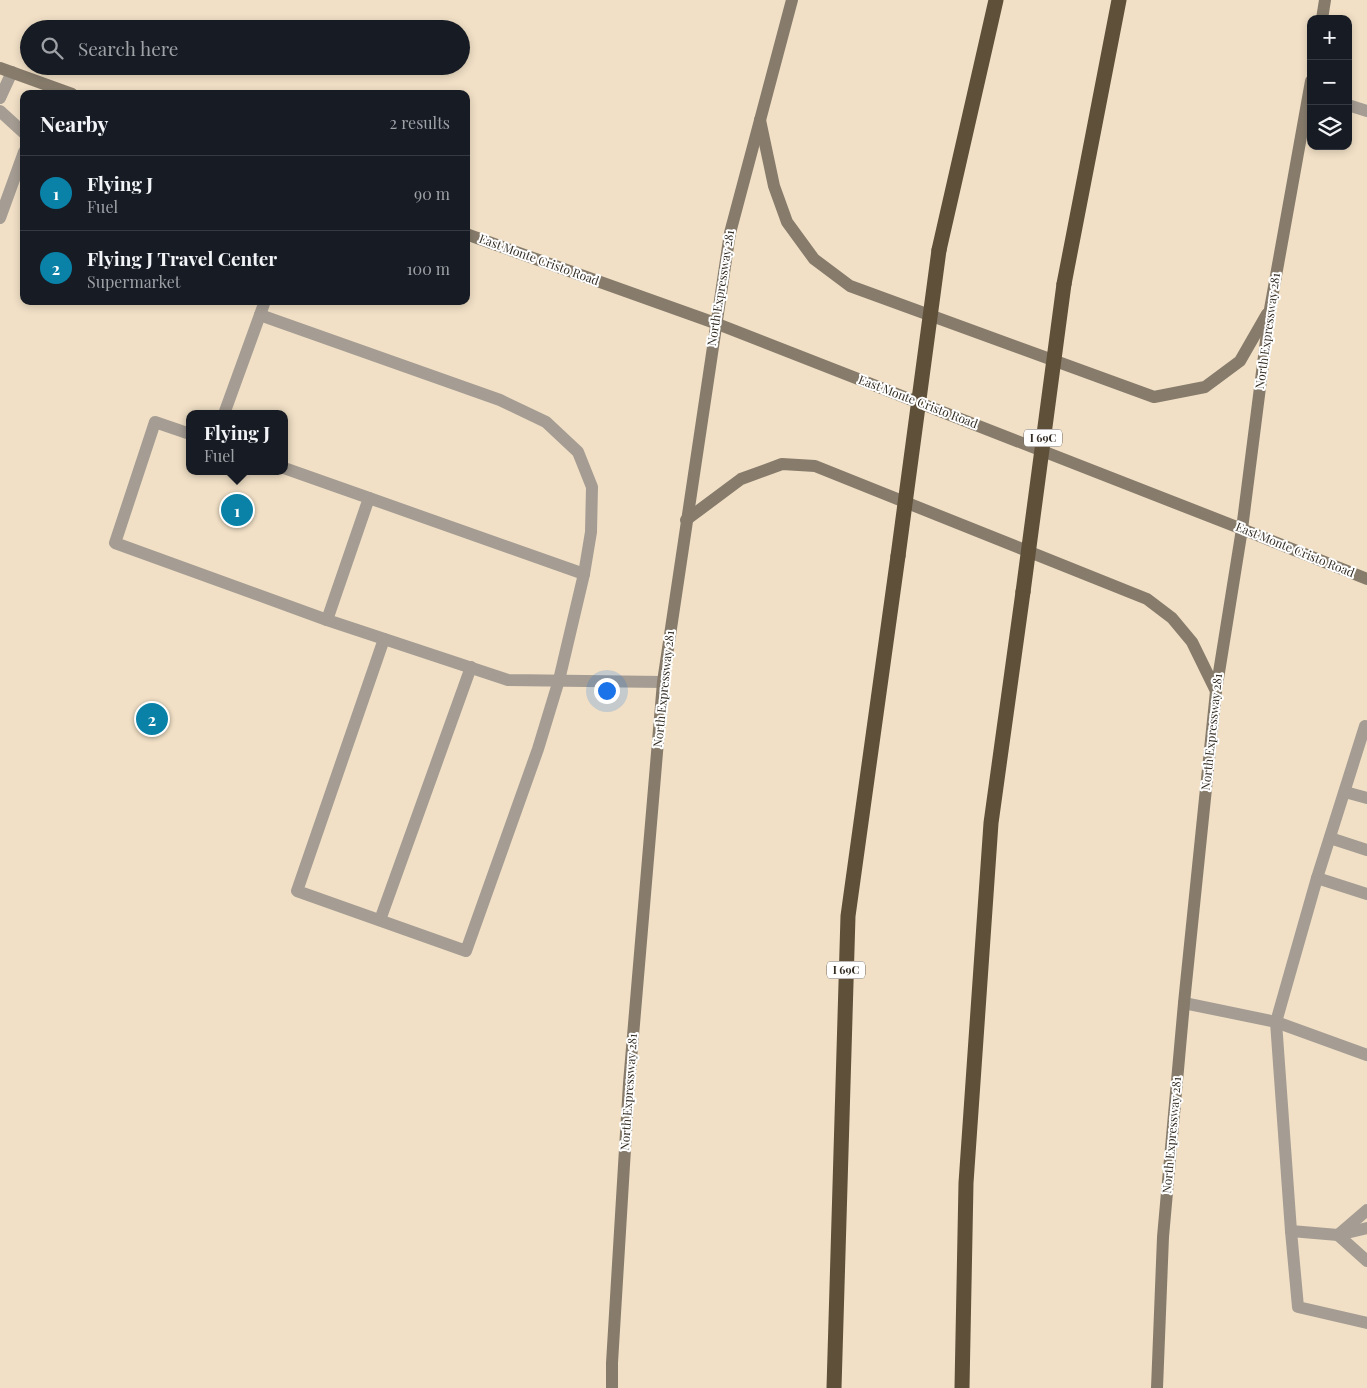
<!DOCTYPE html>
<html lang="en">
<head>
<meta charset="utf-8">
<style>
  :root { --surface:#171b24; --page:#242831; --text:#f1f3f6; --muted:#9ea1a6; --line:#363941; --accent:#0a82a8 }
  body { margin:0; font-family:"Playfair Display",serif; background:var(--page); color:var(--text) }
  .controls { position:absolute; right:15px; top:15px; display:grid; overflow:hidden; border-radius:10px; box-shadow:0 2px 8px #0003 }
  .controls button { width:45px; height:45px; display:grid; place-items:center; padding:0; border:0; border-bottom:1px solid var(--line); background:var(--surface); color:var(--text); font:25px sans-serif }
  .you { position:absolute; left:606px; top:690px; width:18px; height:18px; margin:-12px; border:4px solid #fff; border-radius:50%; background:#1a73e8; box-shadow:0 0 0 8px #1a73e833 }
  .badge { display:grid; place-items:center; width:32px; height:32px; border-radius:50%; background:var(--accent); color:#fff; font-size:16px; font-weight:700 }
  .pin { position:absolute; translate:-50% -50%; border:2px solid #fff; box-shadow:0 1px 5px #0006 }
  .popup { position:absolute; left:186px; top:410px; width:102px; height:65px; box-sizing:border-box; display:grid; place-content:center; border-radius:10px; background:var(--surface); filter:drop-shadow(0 1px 4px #0005); font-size:16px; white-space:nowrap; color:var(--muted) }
  .popup b { font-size:19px; color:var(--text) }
  .popup::after { content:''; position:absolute; left:50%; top:100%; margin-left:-10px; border:10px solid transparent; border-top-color:var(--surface) }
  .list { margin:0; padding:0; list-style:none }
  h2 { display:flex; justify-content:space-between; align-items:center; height:65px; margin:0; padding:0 20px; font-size:21px }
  h2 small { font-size:16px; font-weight:400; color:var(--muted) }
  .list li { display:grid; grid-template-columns:32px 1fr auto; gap:15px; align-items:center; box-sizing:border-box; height:75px; padding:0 20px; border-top:1px solid var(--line) }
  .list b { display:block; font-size:19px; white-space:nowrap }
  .list p { margin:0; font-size:16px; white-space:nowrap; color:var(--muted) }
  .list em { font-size:16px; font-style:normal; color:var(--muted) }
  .icon { flex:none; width:28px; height:28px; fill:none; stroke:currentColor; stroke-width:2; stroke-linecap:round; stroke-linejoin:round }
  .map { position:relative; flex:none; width:1367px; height:1388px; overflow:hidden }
  .search { position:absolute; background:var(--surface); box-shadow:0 2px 8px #0003; left:20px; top:20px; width:450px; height:55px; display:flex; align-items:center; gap:12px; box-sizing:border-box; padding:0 18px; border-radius:28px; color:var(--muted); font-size:19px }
  .panel { position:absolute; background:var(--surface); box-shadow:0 2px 8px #0003; left:20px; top:90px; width:450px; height:215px; border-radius:10px }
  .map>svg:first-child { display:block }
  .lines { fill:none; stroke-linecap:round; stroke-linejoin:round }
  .service { stroke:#a59d93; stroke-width:12 }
  .secondary { stroke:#877c6c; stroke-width:12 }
  .motorway { stroke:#5f503a; stroke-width:15 }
  .motorway-bridge { stroke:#5f503a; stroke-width:15 }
  .labels { text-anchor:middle; stroke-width:4; stroke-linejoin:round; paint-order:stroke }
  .shield { fill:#fff; stroke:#706b65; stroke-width:1 }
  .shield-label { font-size:11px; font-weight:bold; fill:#332c23 }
  .street-label { font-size:12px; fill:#332c23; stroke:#fff }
</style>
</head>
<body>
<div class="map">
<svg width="1367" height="1388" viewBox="0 0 1367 1388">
  <rect width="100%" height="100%" fill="#f1e0c6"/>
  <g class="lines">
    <!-- service -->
    <g class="service">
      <polyline points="0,98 12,72"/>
      <polyline points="1348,105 1367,111"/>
      <polyline points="0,111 24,133"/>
      <polyline points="0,218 24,152"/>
      <polyline points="260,315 500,400 546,422 578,452 592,487 591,532 584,574 559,680 538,749 466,951 297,891 384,639"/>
      <polyline points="224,414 265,301"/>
      <polyline points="190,434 155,422 115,543 327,620"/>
      <polyline points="284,468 369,498 327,620 508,680 663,682"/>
      <polyline points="369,498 584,574"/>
      <polyline points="1367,727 1365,726 1317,878 1276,1022 1291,1231 1298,1307 1367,1323"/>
      <polyline points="1345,792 1367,798"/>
      <polyline points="1330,838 1367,850"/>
      <polyline points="1317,878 1367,894"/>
      <polyline points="380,920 471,667"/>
      <polyline points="1184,1003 1276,1022 1367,1055"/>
      <polyline points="1367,1210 1338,1235 1367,1261"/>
      <polyline points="1291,1231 1338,1235"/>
      <polyline points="1342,1234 1367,1228"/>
    </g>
    <!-- secondary -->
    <g class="secondary">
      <polyline points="1322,19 1325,0"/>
      <polyline points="0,68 72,94"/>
      <polyline points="760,120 774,186 787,222 814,259 850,286 1154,397 1205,387 1240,361 1267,314"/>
      <polyline points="466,234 715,323 1242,529 1367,579"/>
      <polyline points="686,520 741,479 782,464 815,466 1147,599 1172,618 1192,642 1216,691"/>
      <polyline points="612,1388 612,1363 629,1083 663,682 730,233 792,0"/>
      <polyline points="1157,1388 1163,1237 1184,1003 1216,691 1242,529 1270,309 1311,81"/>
    </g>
    <!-- motorway -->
    <g class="motorway">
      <polyline points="939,250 996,0"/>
      <polyline points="1064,284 1119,0"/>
      <polyline points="834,1388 848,916 898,556"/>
      <polyline points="962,1388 966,1183 991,823 1023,592"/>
    </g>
    <!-- motorway-bridge -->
    <g class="motorway-bridge">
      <polyline points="898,556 939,250"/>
      <polyline points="1023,592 1064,284"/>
    </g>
  </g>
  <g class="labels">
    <!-- shield labels -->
    <g class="shield">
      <rect x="1024" y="429.5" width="38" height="17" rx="4"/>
      <rect x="827" y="961.5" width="38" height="17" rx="4"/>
    </g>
    <g class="shield-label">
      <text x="1043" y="442">I 69C</text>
      <text x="846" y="974">I 69C</text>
    </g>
    <!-- street labels -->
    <g class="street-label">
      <text transform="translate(539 260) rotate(20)" y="4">East Monte Cristo Road</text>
      <text transform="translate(721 288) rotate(-81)" y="4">North Expressway 281</text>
      <text transform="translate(1268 331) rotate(-82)" y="4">North Expressway 281</text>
      <text transform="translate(918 402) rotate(21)" y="4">East Monte Cristo Road</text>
      <text transform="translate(1295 550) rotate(22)" y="4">East Monte Cristo Road</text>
      <text transform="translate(664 689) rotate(-84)" y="4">North Expressway 281</text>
      <text transform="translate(1212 732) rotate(-84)" y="4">North Expressway 281</text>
      <text transform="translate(629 1092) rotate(-86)" y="4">North Expressway 281</text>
      <text transform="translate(1172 1135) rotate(-85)" y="4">North Expressway 281</text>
    </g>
  </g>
</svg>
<div class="controls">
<button>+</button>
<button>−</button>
<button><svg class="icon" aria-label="layers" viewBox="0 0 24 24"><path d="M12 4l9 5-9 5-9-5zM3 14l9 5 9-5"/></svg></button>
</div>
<div class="you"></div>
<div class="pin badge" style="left:237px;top:510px">1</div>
<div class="popup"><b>Flying J</b>Fuel</div>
<div class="pin badge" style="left:152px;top:719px">2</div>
<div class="search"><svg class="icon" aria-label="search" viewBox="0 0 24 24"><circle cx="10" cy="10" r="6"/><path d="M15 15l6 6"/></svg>Search here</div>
<section class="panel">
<h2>Nearby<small>2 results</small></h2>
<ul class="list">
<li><span class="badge">1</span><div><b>Flying J</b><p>Fuel</p></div><em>90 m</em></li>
<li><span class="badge">2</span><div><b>Flying J Travel Center</b><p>Supermarket</p></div><em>100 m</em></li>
</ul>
</section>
</div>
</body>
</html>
